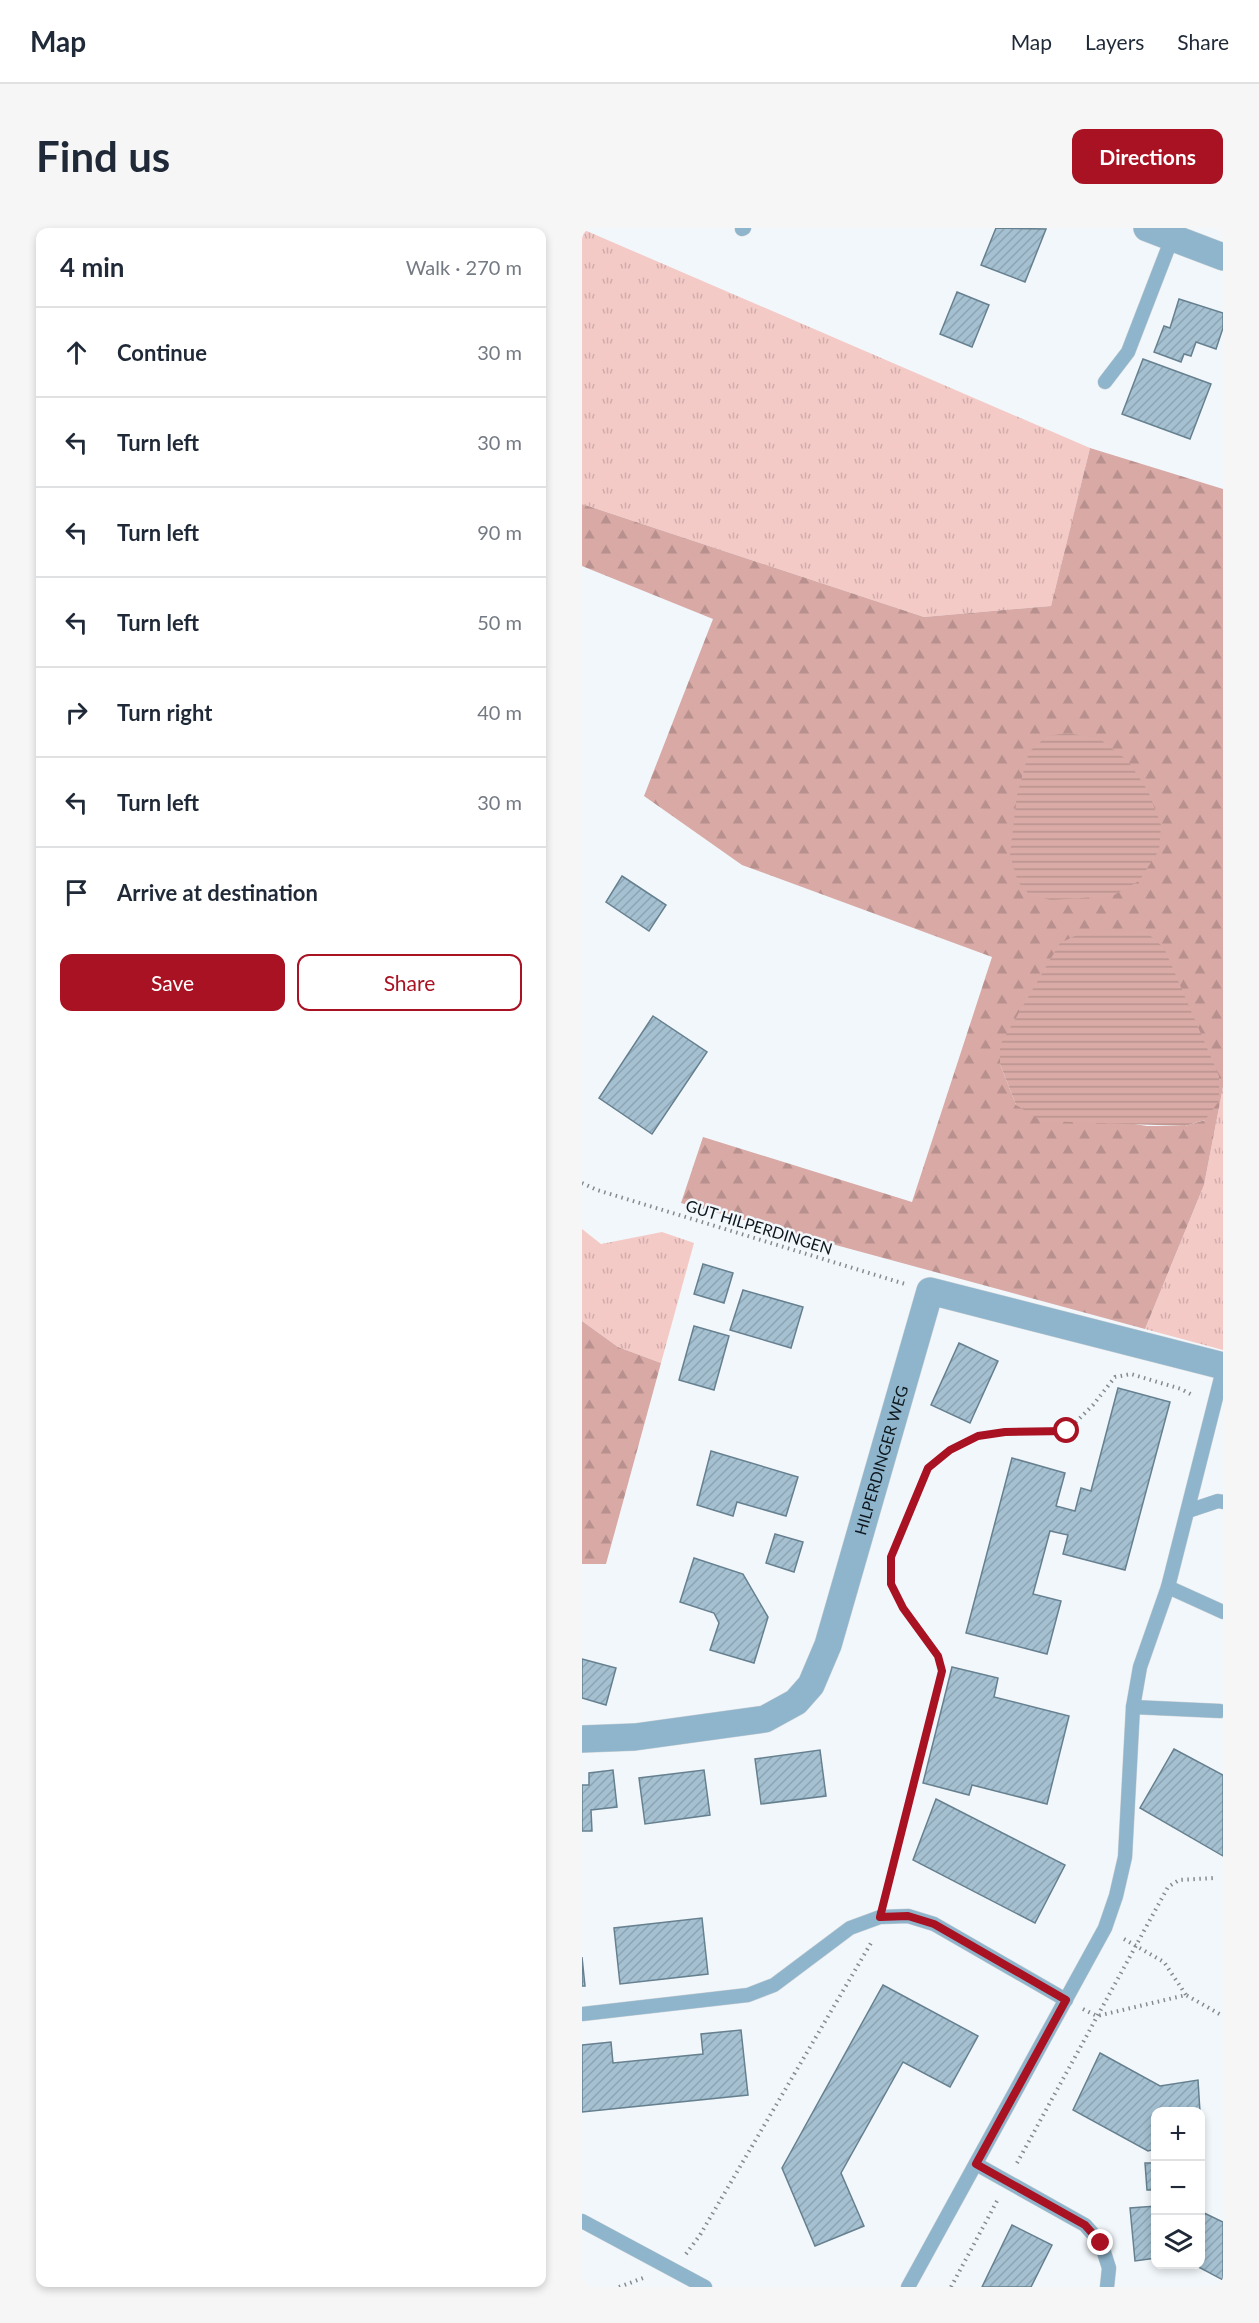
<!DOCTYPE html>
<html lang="en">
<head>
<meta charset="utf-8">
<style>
  :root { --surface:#fff; --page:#f6f6f7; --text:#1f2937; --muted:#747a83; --line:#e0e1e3; --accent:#a81223 }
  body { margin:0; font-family:Lato,sans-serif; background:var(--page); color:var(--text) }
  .controls { position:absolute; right:18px; bottom:18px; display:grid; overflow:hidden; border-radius:12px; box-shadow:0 3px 9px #0003 }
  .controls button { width:54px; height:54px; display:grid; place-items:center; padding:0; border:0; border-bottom:2px solid var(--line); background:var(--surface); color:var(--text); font:30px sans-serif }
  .stop { position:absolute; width:18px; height:18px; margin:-14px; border:4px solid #a81223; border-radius:50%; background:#fff }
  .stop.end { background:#a81223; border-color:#fff; box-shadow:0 2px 6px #0008 }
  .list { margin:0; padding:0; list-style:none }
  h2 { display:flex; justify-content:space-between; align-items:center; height:78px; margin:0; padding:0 24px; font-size:26px }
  h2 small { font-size:20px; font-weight:400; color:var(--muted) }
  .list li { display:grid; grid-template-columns:39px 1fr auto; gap:18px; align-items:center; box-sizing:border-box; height:90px; padding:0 24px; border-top:2px solid var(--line) }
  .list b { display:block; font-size:22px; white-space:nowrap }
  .list em { font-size:20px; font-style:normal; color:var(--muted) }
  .actions { display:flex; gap:12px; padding:18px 24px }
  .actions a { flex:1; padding:14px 0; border:2px solid var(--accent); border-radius:12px; text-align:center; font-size:21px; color:var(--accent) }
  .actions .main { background:var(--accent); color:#fff }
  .icon { flex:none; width:33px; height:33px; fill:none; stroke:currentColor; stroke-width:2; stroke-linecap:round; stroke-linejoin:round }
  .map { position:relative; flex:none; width:641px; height:2059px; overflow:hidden; border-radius:12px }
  header { display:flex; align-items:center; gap:36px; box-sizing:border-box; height:84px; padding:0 30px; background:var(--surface); border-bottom:2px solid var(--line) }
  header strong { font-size:28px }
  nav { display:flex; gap:33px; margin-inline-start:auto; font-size:21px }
  .intro { display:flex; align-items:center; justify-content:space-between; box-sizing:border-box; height:144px; padding:0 36px }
  h1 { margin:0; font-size:42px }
  .button { padding:15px 27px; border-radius:12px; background:var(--accent); color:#fff; font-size:21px; font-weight:700 }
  main { display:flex; gap:36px; padding:0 36px }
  aside { flex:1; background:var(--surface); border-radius:12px; box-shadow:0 3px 9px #0003 }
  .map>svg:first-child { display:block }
  .grass { fill:url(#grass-tufts) }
  .forest { fill:url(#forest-firs); fill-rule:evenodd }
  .water { fill:url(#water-rules) }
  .building { fill:url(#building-hatch); stroke:#66808f; stroke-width:1.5 }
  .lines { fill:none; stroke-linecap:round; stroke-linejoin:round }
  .lane-casing { stroke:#cdd3d7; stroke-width:15 }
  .street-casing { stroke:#cdd3d7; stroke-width:28 }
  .path { stroke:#858c91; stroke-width:4; stroke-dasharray:1.5 4.5; stroke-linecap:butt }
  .lane { stroke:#8fb5cc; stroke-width:14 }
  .street { stroke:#8fb5cc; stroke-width:27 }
  .route { stroke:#a81223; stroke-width:8 }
  .labels { text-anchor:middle; stroke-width:5; stroke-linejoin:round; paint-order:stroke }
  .street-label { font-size:16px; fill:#0d171d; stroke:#f2f7fb }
</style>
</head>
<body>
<header>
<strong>Map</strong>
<nav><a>Map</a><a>Layers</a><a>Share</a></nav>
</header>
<div class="intro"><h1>Find us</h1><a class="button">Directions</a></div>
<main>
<aside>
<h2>4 min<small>Walk · 270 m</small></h2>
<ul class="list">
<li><svg class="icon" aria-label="ahead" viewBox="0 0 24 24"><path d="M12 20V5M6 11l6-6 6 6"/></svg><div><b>Continue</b></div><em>30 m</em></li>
<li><svg class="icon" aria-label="left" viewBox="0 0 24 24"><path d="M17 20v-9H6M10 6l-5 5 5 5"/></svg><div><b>Turn left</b></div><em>30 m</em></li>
<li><svg class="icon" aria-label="left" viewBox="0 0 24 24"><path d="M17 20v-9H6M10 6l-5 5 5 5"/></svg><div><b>Turn left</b></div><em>90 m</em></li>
<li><svg class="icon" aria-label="left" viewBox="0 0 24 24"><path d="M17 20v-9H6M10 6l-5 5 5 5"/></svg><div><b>Turn left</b></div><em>50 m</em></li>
<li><svg class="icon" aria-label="right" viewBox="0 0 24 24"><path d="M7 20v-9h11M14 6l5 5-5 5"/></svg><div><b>Turn right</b></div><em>40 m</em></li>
<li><svg class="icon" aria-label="left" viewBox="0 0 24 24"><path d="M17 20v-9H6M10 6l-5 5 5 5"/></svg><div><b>Turn left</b></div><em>30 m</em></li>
<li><svg class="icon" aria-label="arrive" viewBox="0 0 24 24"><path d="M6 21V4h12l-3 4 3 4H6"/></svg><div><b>Arrive at destination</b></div></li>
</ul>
<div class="actions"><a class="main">Save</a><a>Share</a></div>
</aside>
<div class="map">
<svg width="641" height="2059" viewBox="0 0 641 2059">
  <defs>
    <pattern id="grass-tufts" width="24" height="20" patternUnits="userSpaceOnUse" patternTransform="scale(1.5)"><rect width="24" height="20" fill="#f4cac6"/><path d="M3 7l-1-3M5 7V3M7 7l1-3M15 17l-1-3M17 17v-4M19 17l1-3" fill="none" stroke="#d0adaa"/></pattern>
    <pattern id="forest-firs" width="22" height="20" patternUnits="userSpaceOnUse" patternTransform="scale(1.5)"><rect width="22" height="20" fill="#d8a9a5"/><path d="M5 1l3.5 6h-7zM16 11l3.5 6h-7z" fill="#b8918e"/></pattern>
    <pattern id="water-rules" width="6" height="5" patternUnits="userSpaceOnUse" patternTransform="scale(1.5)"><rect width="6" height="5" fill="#d9aaa6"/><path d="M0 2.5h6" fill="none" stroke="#b9928e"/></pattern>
    <pattern id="building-hatch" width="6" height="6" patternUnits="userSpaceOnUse" patternTransform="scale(1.5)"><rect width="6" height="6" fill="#a4c0d1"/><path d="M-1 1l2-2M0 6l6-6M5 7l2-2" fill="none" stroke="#8ca4b3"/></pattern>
  </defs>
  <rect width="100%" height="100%" fill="#f2f7fb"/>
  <!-- grass -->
  <g class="grass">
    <polygon points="0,1 508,220 469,378 342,389 0,276"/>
    <polygon points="641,859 641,1122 563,1101 622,957"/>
    <polygon points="0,1001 19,1016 80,1004 112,1015 79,1135 36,1119 0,1093"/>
  </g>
  <!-- forest -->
  <g class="forest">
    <path d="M508 220 641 261V859L622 957 563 1101 99 975 121 909 330 974 410 729 160 637 62 568 131 391 0 338V276L342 389 469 378ZM418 817 623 892 603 898H565L434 877 418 836Z"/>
    <polygon points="0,1093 36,1119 79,1135 24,1336 0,1336"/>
  </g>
  <!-- water -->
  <g class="water">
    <polygon points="487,505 519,512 546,533 566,563 579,597 577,622 557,653 530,668 469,672 447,666 436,654 428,627 435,567 447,524 465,508"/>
    <polygon points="564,704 582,720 637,848 637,873 623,892 603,898 460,893 434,877 418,836 418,817 478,715 495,707"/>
  </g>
  <!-- building -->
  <g class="building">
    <polygon points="414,0 464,1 443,54 399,37"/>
    <polygon points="375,64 407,77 390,119 358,106"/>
    <polygon points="597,71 641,85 641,100 634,121 614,114 609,128 602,126 599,134 572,124 582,98 588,100"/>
    <polygon points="561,131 629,156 608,211 540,186"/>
    <polygon points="40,648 84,677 67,703 24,674"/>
    <polygon points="71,788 125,824 70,906 17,870"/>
    <polygon points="121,1036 151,1045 142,1075 112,1066"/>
    <polygon points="161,1062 221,1079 209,1120 148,1102"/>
    <polygon points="112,1098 147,1108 132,1162 97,1152"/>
    <polygon points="377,1115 416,1133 388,1195 349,1177"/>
    <polygon points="536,1160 588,1174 543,1342 481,1326 486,1307 468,1303 451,1366 479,1373 465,1426 384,1405 430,1230 483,1245 474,1278 493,1283 499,1260 509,1263"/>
    <polygon points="129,1223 216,1249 204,1288 155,1274 151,1288 115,1277"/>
    <polygon points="193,1306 221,1314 212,1344 184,1335"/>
    <polygon points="112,1330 161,1346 186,1389 172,1435 128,1422 137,1395 132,1385 98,1374"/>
    <polygon points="0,1431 34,1440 24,1477 0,1470"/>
    <polygon points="370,1439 416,1450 412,1469 487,1488 465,1576 390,1557 387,1567 341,1555"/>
    <polygon points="592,1521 641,1547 641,1628 558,1580"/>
    <polygon points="238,1522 244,1568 179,1576 173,1531"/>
    <polygon points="31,1542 35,1579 9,1582 10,1603 0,1603 0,1557 7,1557 7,1545"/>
    <polygon points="122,1542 128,1587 63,1596 57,1550"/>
    <polygon points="354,1571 483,1637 453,1695 331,1632"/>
    <polygon points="120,1690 126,1746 38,1756 32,1700"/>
    <polygon points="0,1729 3,1758 0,1758"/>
    <polygon points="301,1757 396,1808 368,1859 321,1834 259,1945 282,1998 233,2018 200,1940"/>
    <polygon points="159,1802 166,1867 0,1884 0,1817 29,1814 31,1835 121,1826 119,1806"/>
    <polygon points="518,1825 578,1858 616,1852 618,1884 574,1884 574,1921 566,1923 491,1882"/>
    <polygon points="570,1921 574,1921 574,1962 565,1962 563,1935 571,1935"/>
    <polygon points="574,1978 574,2030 553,2033 548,1980"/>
    <polygon points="618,1983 641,1994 641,2052 611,2036 618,2036"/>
    <polygon points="430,1997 470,2017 449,2059 400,2059"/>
  </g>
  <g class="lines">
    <!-- lane casing -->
    <g class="lane-casing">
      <g id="lane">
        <polyline points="160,1 162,0"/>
        <polyline points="523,154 546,124 590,10"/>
        <polyline points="606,1283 636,1273 641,1274"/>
        <polyline points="586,1359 641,1384"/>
        <polyline points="551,1479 638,1483"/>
        <polyline points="0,1786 166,1767 192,1757 268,1700 298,1689 326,1688 352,1696 484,1772"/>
        <polyline points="394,1936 503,1997 519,2015 527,2040 525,2059"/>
        <polyline points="0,1993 123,2059"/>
        <polyline points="326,2059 523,1700 534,1668 543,1629 551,1479 558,1439 586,1359 641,1142"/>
      </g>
    </g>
    <!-- street casing -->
    <g class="street-casing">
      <g id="street">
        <polyline points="565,0 641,29"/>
        <path id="s1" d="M0 1511 53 1509 183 1491 214 1474 229 1457 246 1417 348 1063 641 1138"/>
      </g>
    </g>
    <!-- path -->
    <g class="path">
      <polyline points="0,955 15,962 323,1056"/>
      <polyline points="303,1668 360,1443 356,1428 321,1380 309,1356 309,1329 347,1240 368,1222 396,1208 423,1204 485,1203 511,1177 533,1149 549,1146 599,1161 612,1168"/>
      <polyline points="542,1711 582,1734 604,1767"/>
      <polyline points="501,1781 515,1788 604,1767 641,1788"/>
      <polyline points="435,1935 586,1659 597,1652 632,1650"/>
      <polyline points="104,2026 118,2007 289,1715"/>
      <polyline points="37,2059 61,2050"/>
      <polyline points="369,2059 415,1973"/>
    </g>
    <!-- lane -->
    <use href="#lane" class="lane"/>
    <!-- street -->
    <use href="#street" class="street"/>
  </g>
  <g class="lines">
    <!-- route -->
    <polyline class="route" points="485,1203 423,1204 396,1208 368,1222 346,1240 309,1329 309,1356 321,1380 356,1428 360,1443 298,1689 326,1688 352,1696 484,1772 394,1936 503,1997 519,2015"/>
  </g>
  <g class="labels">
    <!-- street labels -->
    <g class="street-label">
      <text transform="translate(177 999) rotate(17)" y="6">GUT HILPERDINGEN</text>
      <text dy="6" stroke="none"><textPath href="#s1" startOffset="478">HILPERDINGER WEG</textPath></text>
    </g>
  </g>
</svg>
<div class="controls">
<button>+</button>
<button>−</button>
<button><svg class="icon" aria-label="layers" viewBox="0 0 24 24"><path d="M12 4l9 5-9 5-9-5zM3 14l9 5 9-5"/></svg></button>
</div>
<div class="stop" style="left:485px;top:1203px"></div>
<div class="stop end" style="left:519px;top:2015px"></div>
</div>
</main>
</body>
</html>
